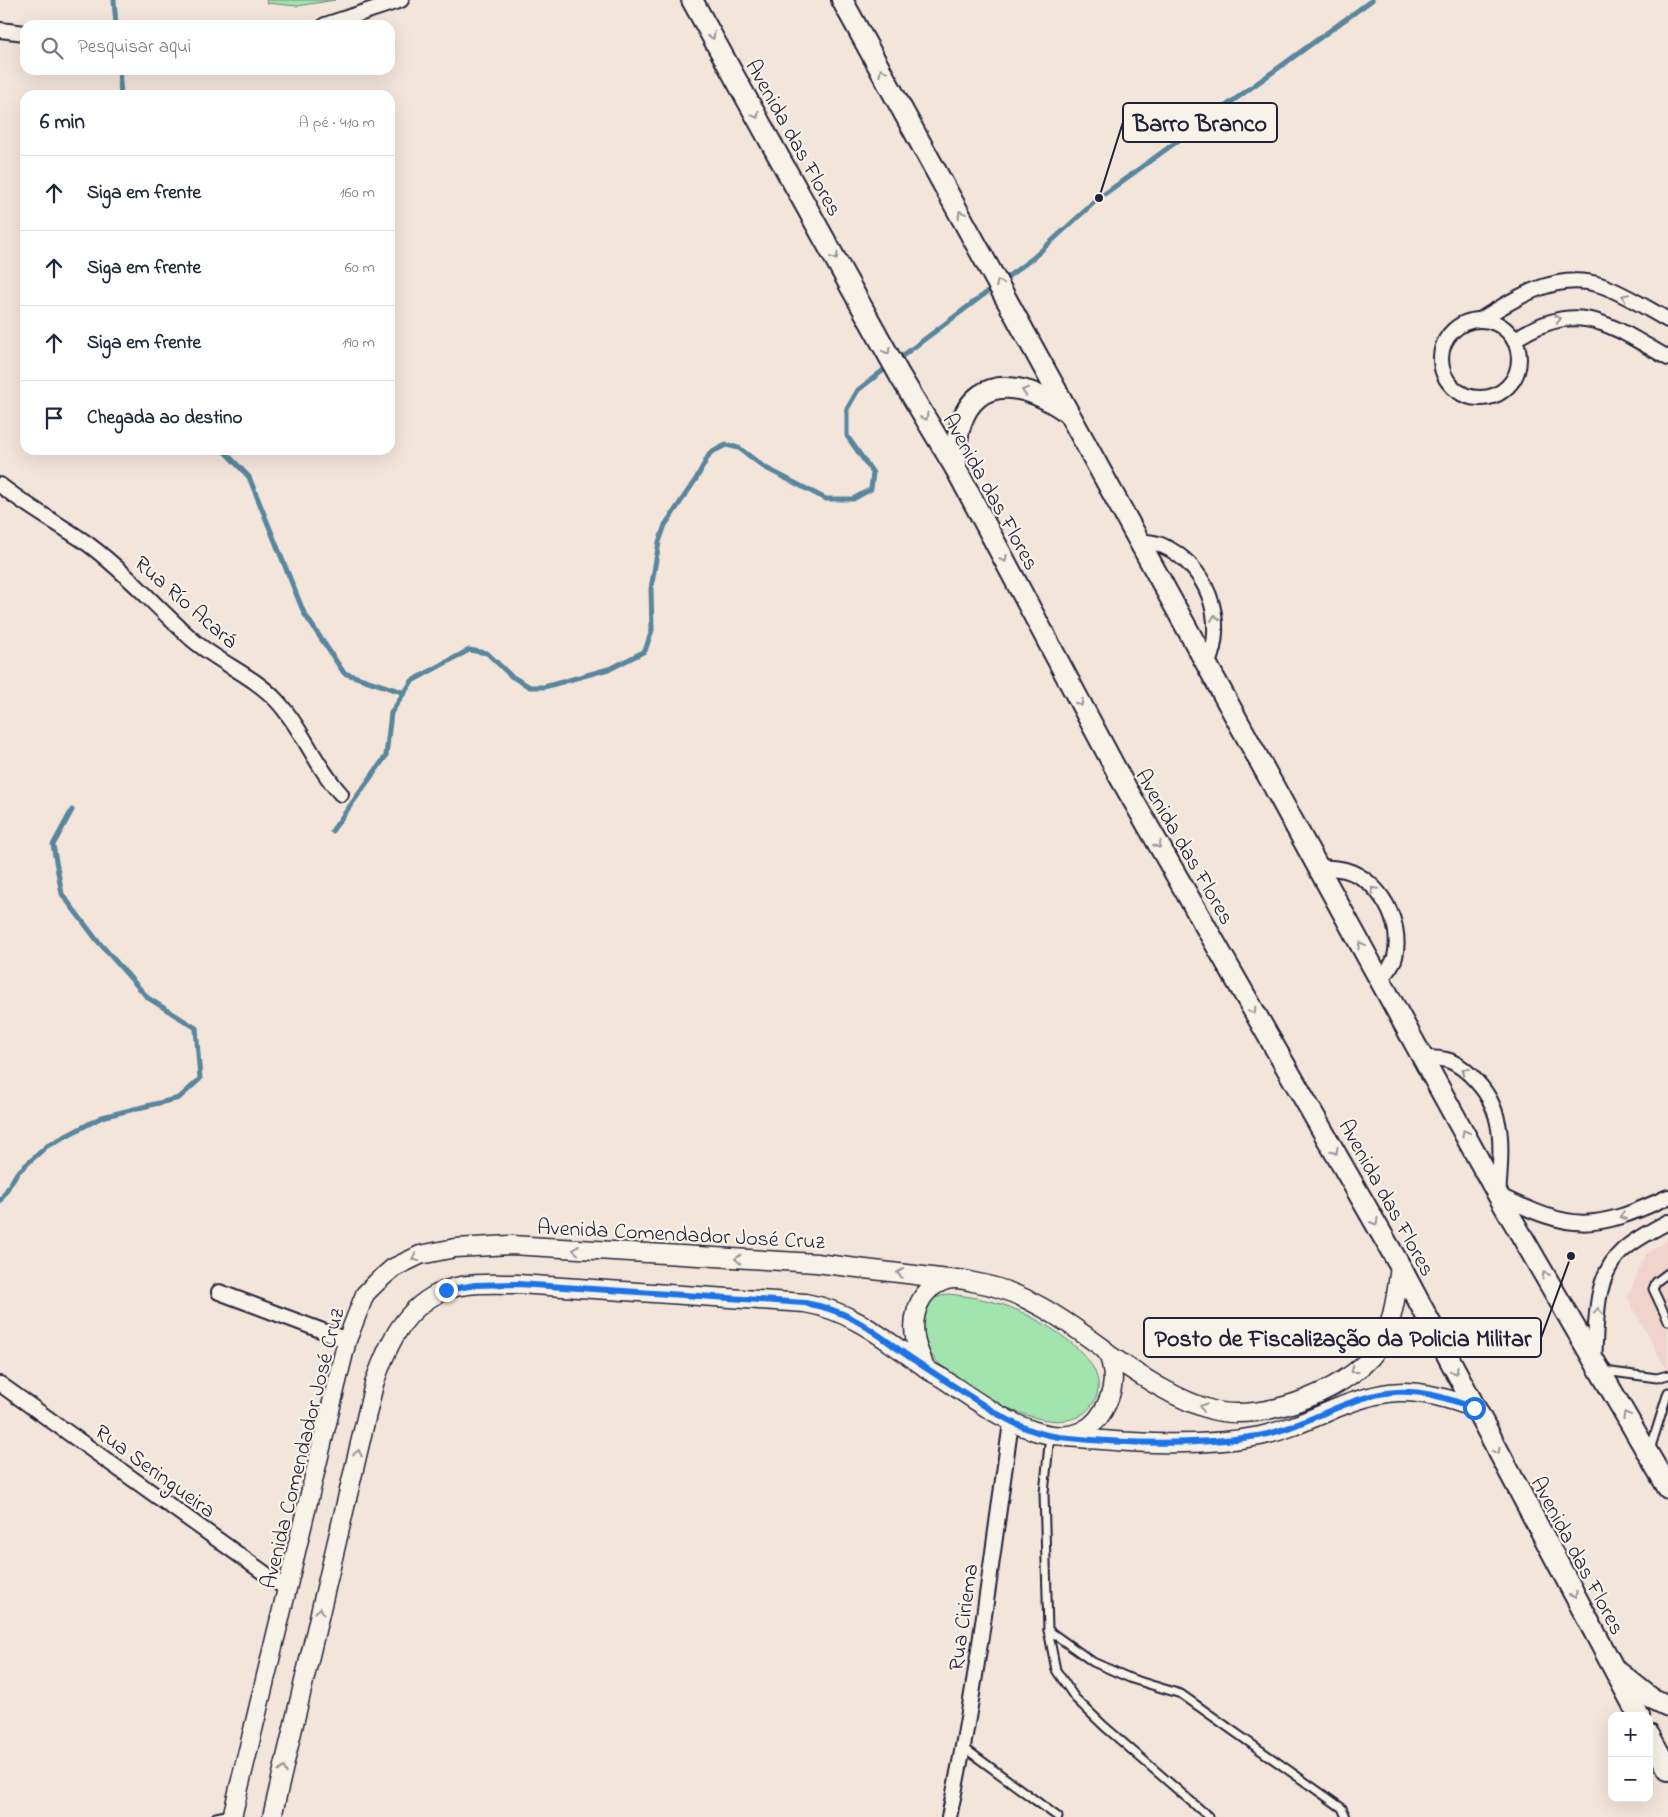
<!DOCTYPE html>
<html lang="pt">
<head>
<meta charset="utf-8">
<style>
  :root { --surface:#fff; --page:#f2f2f3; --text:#1f2937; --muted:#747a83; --line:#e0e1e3 }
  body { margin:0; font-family:"Indie Flower",sans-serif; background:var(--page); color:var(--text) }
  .controls { position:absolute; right:15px; bottom:15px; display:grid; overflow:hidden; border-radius:10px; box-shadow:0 5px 20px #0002 }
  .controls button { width:45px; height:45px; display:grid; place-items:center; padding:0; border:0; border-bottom:1px solid var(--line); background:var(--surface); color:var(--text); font:25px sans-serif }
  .stop { position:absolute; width:15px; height:15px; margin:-11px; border:4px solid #1a73e8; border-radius:50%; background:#fff }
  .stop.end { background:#1a73e8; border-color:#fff; box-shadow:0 1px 5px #0008 }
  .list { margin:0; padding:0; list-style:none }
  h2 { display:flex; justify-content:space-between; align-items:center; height:65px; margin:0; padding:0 20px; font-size:21px }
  h2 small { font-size:16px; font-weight:400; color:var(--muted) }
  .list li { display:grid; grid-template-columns:32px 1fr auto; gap:15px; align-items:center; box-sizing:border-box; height:75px; padding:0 20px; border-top:1px solid var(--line) }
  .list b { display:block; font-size:19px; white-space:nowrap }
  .list em { font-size:16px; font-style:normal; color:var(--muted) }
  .icon { flex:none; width:28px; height:28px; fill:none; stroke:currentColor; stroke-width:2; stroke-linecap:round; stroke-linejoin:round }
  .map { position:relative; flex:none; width:1668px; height:1817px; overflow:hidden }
  .search { position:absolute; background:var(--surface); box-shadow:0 5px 20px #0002; left:20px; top:20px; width:375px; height:55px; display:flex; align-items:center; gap:12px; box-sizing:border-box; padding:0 18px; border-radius:15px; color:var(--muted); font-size:19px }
  .panel { position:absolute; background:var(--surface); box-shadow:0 5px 20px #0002; left:20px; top:90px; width:375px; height:365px; border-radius:15px }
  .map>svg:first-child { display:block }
  .built { fill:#f0d4cb }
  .green { fill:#a2e4ae; stroke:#628374 }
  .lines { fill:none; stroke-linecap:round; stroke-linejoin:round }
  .stream { stroke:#59869d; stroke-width:5 }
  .service-casing { stroke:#22223b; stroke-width:11 }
  .minor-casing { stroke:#22223b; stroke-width:18 }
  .tertiary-casing { stroke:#22223b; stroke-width:21 }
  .secondary-casing { stroke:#22223b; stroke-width:24 }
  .service { stroke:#f7f3e8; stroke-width:7 }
  .minor { stroke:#f7f3e8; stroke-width:14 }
  .tertiary { stroke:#f7f3e8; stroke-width:18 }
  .secondary { stroke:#f7f3e8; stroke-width:20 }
  .oneway { stroke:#97959a }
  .route { stroke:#1a73e8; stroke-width:6 }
  .labels { text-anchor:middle; stroke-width:4.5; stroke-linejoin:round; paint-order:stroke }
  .street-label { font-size:22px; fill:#22223b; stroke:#f7f3e8 }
  .leader { fill:none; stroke:#22223b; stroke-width:2 }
  .callout-dot { fill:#22223b; stroke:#f7f3e8; stroke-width:2 }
  .callout { fill:#f7f3e8; stroke:#22223b; stroke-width:2 }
  .callout-label { font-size:24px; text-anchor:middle; font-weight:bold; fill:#22223b }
</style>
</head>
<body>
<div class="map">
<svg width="1668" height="1817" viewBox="0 0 1668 1817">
  <rect width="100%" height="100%" fill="#f4e5db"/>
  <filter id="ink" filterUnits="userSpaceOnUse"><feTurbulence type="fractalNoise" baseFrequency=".02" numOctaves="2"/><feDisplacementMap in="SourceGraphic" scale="10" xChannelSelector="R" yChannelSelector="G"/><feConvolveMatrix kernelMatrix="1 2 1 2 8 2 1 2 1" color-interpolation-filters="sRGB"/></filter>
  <g filter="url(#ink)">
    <!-- built -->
    <polygon class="built" points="1668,1240 1668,1373 1627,1297 1646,1254"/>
    <!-- green -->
    <g class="green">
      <polygon points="266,0 335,0 297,6 267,3"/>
      <path d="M948 1294C967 1296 985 1299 1004 1305 1036 1316 1124 1363 1091 1406 1061 1446 975 1394 948 1372 937 1363 928 1351 920 1340L923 1309 934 1298Z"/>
    </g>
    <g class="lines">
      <!-- stream -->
      <g class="stream">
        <polyline points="114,0 116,25"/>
        <polyline points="119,70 121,95"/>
        <polyline points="1002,281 1033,258 1099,198 1372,0"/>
        <polyline points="897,360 994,287"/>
        <polyline points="223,450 249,477 304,613 344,673 405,693"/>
        <polyline points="332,831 386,756 391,713 412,681 469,650 487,653 511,676 530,687 544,687 612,668 645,651 652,630 651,589 659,542 665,525 696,479 710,453 726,445 739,448 764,467 826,499 853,499 871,489 873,473 847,436 847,409 858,390 890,365"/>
        <polyline points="0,1201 17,1173 47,1146 102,1117 179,1098 200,1079 196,1028 148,998 96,939 62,894 53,845 72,810"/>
      </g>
      <!-- service casing -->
      <g class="service-casing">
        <g id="service">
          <polyline points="1668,1273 1656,1282 1653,1289 1668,1321"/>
          <polyline points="1604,1371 1657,1378 1668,1375"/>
          <polyline points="1050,1435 1044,1493 1048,1630 1056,1670 1075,1698 1104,1726 1209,1817"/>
          <polyline points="1650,1450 1668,1392"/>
          <polyline points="1048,1630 1093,1662 1132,1679 1181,1694 1342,1808 1346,1817"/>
          <polyline points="963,1747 1058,1817"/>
          <polyline points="216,1817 231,1814"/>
        </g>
      </g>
      <!-- minor casing -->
      <g class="minor-casing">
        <g id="minor">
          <polyline points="325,25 401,0"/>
          <polyline points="0,30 25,33"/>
          <path d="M1480 320C1515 298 1557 271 1600 285 1624 293 1646 308 1668 320"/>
          <circle cx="1480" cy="359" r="39"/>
          <path d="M1514 340C1578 297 1610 325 1668 358"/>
          <path d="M0 485C28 507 59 524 88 544 127 573 158 609 194 641 220 663 254 676 277 701 303 729 315 766 341 794"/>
          <path d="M1139 541C1146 542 1155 542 1161 545 1207 564 1228 621 1207 665"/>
          <path d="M1318 866C1327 868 1336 868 1345 870 1380 880 1403 922 1395 957 1393 965 1385 973 1380 980"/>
          <path d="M1423 1058C1431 1058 1442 1058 1450 1061 1460 1065 1470 1074 1477 1082 1507 1114 1501 1155 1498 1195 1573 1231 1592 1232 1668 1197"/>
          <polyline points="219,1292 347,1340"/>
          <path d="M1594 1359C1597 1323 1593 1278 1622 1251 1635 1239 1653 1230 1668 1222"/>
          <polyline points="0,1384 288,1590"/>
          <path d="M949 1817C977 1687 992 1554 1011 1423"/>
        </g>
      </g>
      <!-- tertiary casing -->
      <g class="tertiary-casing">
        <g id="tertiary">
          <path d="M1108 1354C1116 1375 1114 1392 1103 1411 1067 1472 980 1403 942 1378 937 1375 930 1372 926 1368 923 1365 922 1358 920 1354 908 1326 914 1290 947 1280 954 1278 966 1280 973 1282 1023 1290 1063 1319 1103 1348L1108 1354C1141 1376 1174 1399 1212 1410 1262 1424 1359 1388 1383 1340 1394 1317 1397 1290 1400 1266"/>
          <path d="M1067 1437C1131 1443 1197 1448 1260 1436 1283 1431 1304 1422 1325 1413 1383 1387 1414 1385 1474 1408"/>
          <polyline points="232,1817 347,1340 365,1294 377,1282 393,1268 420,1255 455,1248 511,1245 816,1263 948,1279"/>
          <path d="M272 1817 374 1384C387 1346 404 1306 446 1290 468 1282 495 1284 518 1284L805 1303C853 1311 887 1341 926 1368"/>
        </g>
      </g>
      <!-- secondary casing -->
      <g class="secondary-casing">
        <g id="secondary">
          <polyline points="692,0 900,376 956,469 1121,779 1400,1266 1639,1716"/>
          <polyline points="842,0 1498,1195 1668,1488"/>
          <path d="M956 469C956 454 956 438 961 423 980 369 1032 387 1067 412"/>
          <polyline points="1621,1674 1651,1698 1668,1706"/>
          <polyline points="1649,1735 1668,1769"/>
        </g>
      </g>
      <!-- service -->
      <use href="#service" class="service"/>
      <!-- minor -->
      <use href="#minor" class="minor"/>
      <!-- tertiary -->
      <use href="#tertiary" class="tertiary"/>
      <!-- secondary -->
      <use href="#secondary" class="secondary"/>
    </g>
    <!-- one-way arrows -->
    <defs><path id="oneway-chevron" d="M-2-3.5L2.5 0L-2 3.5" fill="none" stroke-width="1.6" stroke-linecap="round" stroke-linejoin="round" transform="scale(1.25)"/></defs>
    <g class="oneway">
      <use href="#oneway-chevron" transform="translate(712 36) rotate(61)"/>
      <use href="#oneway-chevron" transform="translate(882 72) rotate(-119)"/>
      <use href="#oneway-chevron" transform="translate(756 115) rotate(61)"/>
      <use href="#oneway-chevron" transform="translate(961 214) rotate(-119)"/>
      <use href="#oneway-chevron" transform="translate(835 257) rotate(61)"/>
      <use href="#oneway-chevron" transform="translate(999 283) rotate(-117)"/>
      <use href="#oneway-chevron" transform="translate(1625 297) rotate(-154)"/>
      <use href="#oneway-chevron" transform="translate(1558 319) rotate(-13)"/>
      <use href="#oneway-chevron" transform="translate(887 351) rotate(62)"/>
      <use href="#oneway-chevron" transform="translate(1025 391) rotate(-163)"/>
      <use href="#oneway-chevron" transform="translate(925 417) rotate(59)"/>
      <use href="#oneway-chevron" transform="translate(1004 559) rotate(62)"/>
      <use href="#oneway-chevron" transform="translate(1215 618) rotate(-97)"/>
      <use href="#oneway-chevron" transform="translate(1080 703) rotate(62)"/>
      <use href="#oneway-chevron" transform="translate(1158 845) rotate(60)"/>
      <use href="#oneway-chevron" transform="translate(1374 890) rotate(-134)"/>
      <use href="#oneway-chevron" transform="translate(1361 945) rotate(-119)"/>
      <use href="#oneway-chevron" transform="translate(1253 1011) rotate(59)"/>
      <use href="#oneway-chevron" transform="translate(1465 1071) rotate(-142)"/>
      <use href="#oneway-chevron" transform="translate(1465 1133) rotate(-118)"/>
      <use href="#oneway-chevron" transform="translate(1335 1151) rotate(60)"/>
      <use href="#oneway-chevron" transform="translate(1623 1216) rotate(163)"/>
      <use href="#oneway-chevron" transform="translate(1375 1222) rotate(60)"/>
      <use href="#oneway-chevron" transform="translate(576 1250) rotate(-176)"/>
      <use href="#oneway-chevron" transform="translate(415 1258) rotate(155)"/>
      <use href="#oneway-chevron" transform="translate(738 1259) rotate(-177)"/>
      <use href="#oneway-chevron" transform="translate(900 1273) rotate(-172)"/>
      <use href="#oneway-chevron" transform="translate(1545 1275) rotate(-120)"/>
      <use href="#oneway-chevron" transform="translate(1598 1311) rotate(-86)"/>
      <use href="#oneway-chevron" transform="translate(1354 1370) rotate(143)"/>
      <use href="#oneway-chevron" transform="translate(1455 1371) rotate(63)"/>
      <use href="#oneway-chevron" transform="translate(1203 1407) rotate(-161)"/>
      <use href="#oneway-chevron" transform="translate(1626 1415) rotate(-119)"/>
      <use href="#oneway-chevron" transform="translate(1497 1451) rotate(62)"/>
      <use href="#oneway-chevron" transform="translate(358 1453) rotate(-77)"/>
      <use href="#oneway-chevron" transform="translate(1574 1595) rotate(62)"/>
      <use href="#oneway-chevron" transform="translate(320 1611) rotate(-77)"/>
      <use href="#oneway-chevron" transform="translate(283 1770) rotate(-77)"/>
    </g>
  </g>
  <g class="lines" filter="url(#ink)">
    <!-- route -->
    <path class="route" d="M446 1290 475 1285 518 1284 805 1303C851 1311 871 1330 908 1356 930 1371 954 1386 977 1401 1003 1418 1028 1433 1059 1437 1125 1444 1193 1446 1258 1436 1281 1432 1301 1423 1322 1414 1383 1387 1411 1384 1474 1408"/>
  </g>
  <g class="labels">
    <!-- street labels -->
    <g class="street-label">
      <text transform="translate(795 137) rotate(61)" y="8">Avenida das Flores</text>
      <text transform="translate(992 491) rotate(61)" y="8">Avenida das Flores</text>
      <text transform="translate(187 601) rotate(41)" y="8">Rua Río Acará</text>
      <text transform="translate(1186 846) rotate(60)" y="8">Avenida das Flores</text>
      <text transform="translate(1388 1197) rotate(61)" y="8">Avenida das Flores</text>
      <text transform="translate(681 1233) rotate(3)" y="8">Avenida Comendador José Cruz</text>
      <text transform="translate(301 1448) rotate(-76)" y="8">Avenida Comendador José Cruz</text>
      <text transform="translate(156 1470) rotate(36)" y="8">Rua Seringueira</text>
      <text transform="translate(1579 1555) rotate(62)" y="8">Avenida das Flores</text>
      <text transform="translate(962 1617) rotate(-82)" y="8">Rua Ciriema</text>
    </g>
  </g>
  <!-- callouts -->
  <path class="leader" d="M1099 198L1123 122M1571 1256L1541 1338"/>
  <g class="callout-dot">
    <circle cx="1099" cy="198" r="5"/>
    <circle cx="1571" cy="1256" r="5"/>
  </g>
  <g class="callout">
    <rect x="1123" y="103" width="154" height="39" rx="5"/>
    <rect x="1144" y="1318" width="397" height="39" rx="5"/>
  </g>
  <g class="callout-label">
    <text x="1200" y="131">Barro Branco</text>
    <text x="1343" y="1346">Posto de Fiscalização da Policia Militar</text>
  </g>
</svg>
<div class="controls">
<button>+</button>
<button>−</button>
</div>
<div class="stop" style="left:1474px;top:1408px"></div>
<div class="stop end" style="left:446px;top:1290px"></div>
<div class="search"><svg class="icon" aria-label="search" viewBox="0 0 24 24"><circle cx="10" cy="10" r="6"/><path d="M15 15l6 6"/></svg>Pesquisar aqui</div>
<section class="panel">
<h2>6 min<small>A pé · 410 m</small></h2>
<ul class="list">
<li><svg class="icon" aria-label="ahead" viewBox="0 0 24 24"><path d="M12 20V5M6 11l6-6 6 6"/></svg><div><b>Siga em frente</b></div><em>160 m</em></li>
<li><svg class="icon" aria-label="ahead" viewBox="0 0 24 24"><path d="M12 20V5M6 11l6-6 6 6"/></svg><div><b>Siga em frente</b></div><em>60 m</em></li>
<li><svg class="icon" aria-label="ahead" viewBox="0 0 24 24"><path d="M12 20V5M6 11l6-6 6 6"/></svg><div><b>Siga em frente</b></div><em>190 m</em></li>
<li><svg class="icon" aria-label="arrive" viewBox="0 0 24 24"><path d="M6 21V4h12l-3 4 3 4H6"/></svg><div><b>Chegada ao destino</b></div></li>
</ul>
</section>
</div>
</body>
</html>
